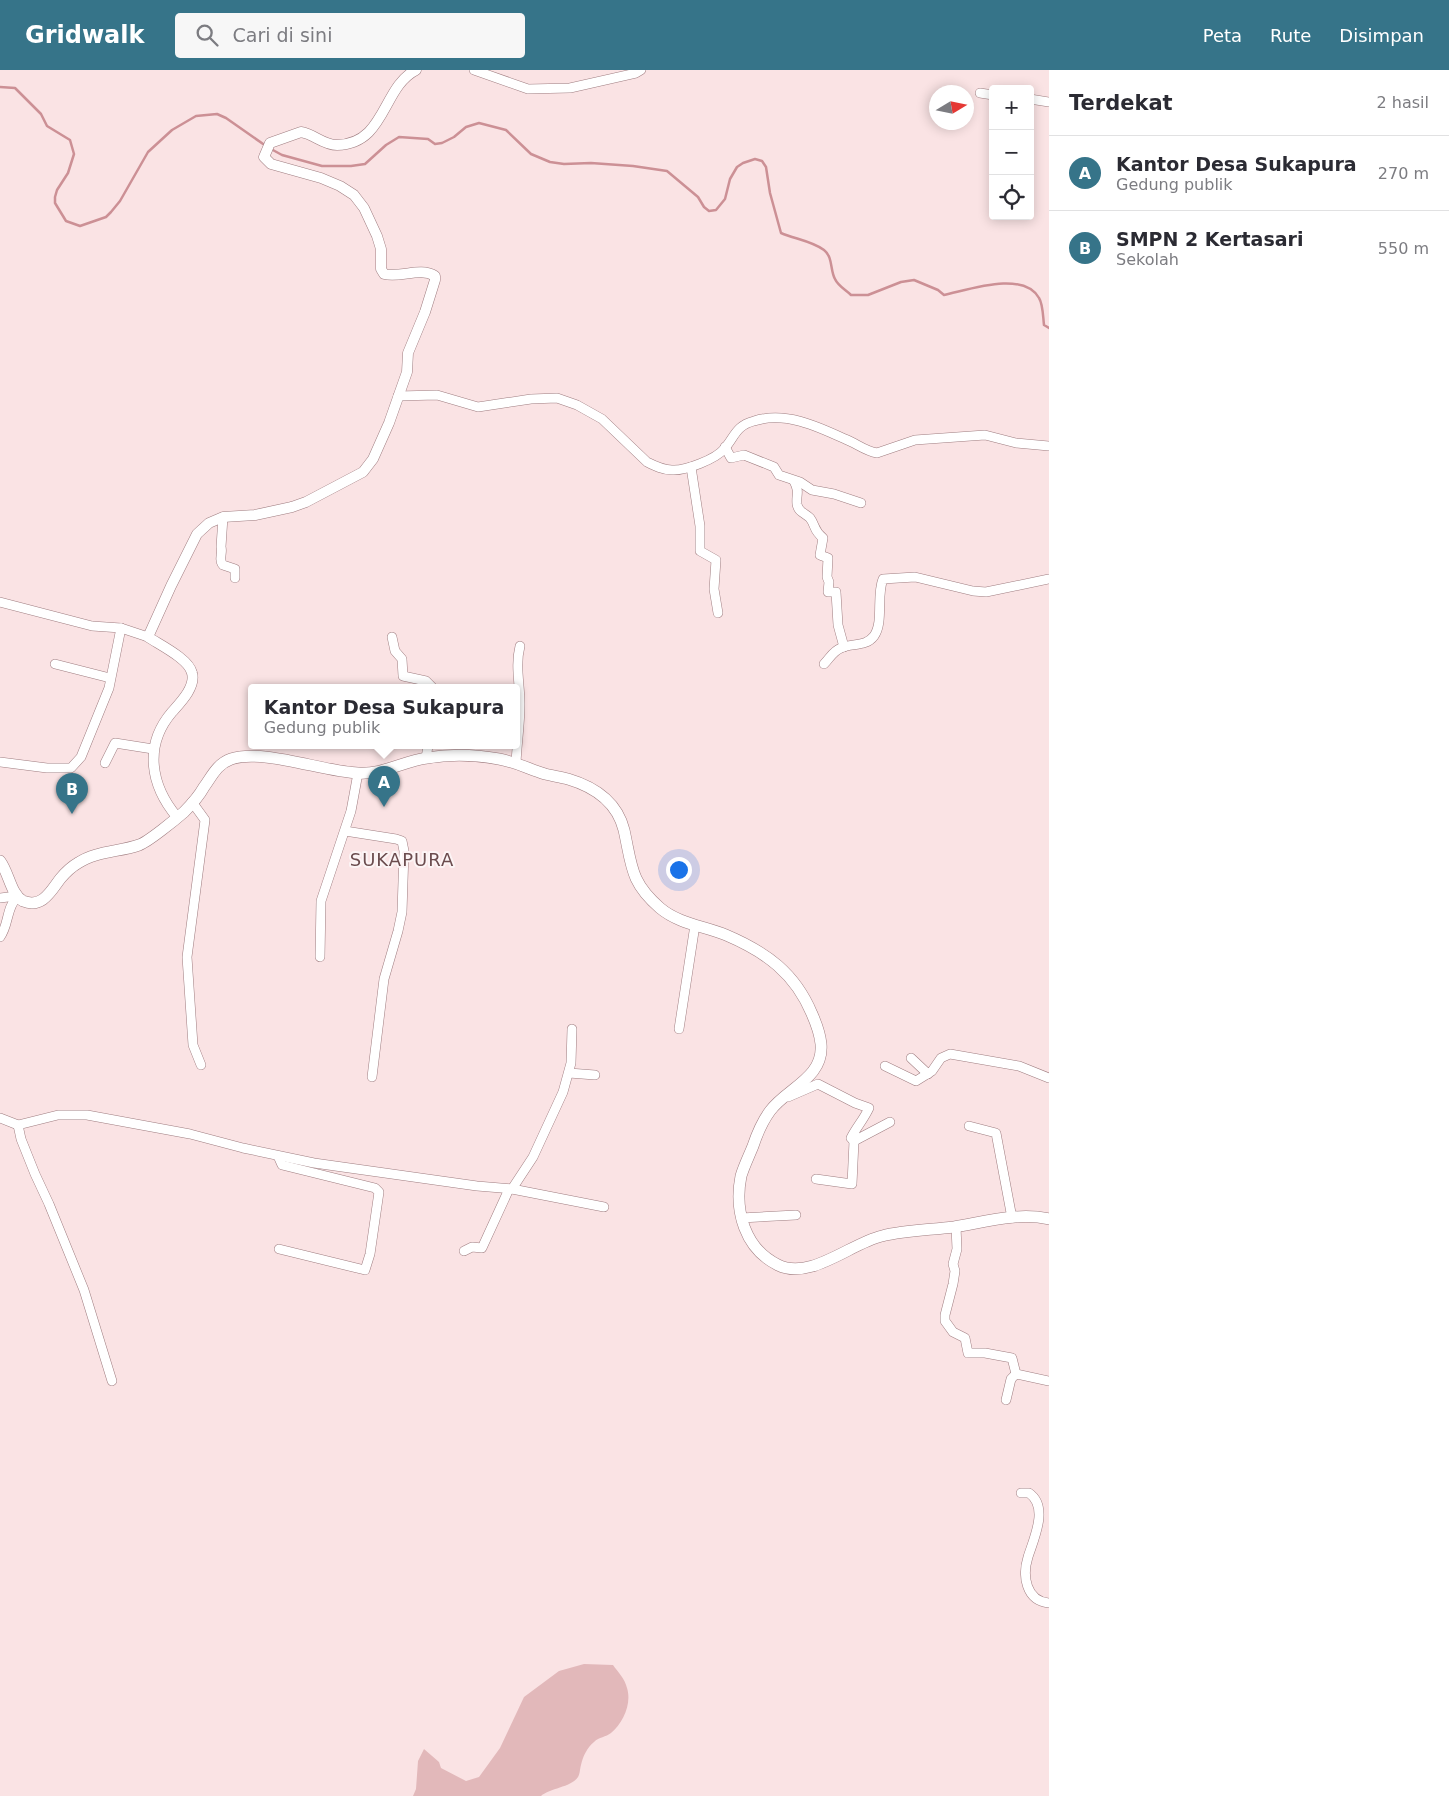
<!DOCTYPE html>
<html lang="id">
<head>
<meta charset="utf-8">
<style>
  :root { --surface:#fff; --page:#f7f7f7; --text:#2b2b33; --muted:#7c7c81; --line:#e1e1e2; --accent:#367489 }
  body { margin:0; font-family:"DejaVu Sans",sans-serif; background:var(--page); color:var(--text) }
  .controls { position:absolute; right:15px; top:15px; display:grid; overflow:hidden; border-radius:5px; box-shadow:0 2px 12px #0003 }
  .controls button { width:45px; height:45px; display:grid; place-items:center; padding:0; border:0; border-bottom:1px solid var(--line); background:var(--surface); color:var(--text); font:25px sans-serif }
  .compass { position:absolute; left:929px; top:15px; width:45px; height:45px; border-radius:50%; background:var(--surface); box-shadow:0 2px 12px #0003; rotate:80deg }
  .you { position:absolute; left:678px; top:799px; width:18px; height:18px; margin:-12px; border:4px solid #fff; border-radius:50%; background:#1a73e8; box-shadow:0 0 0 8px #1a73e833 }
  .badge { display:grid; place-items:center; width:32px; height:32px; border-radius:50%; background:var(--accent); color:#fff; font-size:16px; font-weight:700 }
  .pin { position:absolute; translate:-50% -41px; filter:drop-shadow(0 1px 2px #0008) }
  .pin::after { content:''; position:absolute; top:26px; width:18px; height:15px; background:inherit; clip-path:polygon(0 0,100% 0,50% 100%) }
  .popup { position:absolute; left:248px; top:614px; width:272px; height:65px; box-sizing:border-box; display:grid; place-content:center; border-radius:5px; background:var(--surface); filter:drop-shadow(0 1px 4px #0005); font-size:16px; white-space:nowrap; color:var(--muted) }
  .popup b { font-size:19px; color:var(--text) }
  .popup::after { content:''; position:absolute; left:50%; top:100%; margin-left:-10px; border:10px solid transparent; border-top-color:var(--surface) }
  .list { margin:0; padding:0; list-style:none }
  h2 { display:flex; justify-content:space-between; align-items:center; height:65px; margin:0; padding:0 20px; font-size:21px }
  h2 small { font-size:16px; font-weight:400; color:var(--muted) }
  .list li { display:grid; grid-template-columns:32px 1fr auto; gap:15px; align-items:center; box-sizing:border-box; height:75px; padding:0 20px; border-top:1px solid var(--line) }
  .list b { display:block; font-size:19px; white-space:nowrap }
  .list p { margin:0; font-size:16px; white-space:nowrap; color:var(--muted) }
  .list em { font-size:16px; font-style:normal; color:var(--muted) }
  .icon { flex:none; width:28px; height:28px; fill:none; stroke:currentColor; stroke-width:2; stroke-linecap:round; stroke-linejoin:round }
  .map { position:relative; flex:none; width:1049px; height:1726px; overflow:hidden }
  header { display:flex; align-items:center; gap:30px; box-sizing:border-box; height:70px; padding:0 25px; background:var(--accent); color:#fff }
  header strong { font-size:24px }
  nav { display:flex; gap:28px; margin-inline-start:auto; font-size:18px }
  .search { width:350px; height:45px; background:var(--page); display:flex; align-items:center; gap:12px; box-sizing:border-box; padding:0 18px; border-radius:5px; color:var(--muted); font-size:19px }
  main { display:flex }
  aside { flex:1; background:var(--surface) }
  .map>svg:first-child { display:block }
  .green { fill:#e2b8ba }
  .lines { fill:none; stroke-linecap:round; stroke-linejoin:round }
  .stream { stroke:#cc9095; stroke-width:2.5 }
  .minor-casing { stroke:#9f7d80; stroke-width:10 }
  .tertiary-casing { stroke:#9f7d80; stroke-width:11 }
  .secondary-casing { stroke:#9f7d80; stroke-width:12 }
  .minor { stroke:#fff; stroke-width:9 }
  .tertiary { stroke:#fff; stroke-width:10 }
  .secondary { stroke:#fff; stroke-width:11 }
  .labels { text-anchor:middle; stroke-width:4; stroke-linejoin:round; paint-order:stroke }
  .quarter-label { font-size:18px; letter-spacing:1px; fill:#6b4c4e; stroke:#fcf4f5 }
</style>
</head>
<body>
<header>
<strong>Gridwalk</strong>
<div class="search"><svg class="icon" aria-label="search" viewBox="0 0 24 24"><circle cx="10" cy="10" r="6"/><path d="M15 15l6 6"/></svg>Cari di sini</div>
<nav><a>Peta</a><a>Rute</a><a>Disimpan</a></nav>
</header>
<main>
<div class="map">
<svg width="1049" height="1726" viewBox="0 0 1049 1726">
  <rect width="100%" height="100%" fill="#fae3e4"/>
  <!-- green -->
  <path class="green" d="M584 1594 613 1595C618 1602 625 1609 627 1618 632 1634 623 1653 611 1663 606 1667 599 1667 594 1672 587 1678 583 1686 581 1695 580 1698 580 1704 578 1707 572 1717 550 1718 541 1726H413L416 1719 418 1691 424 1679 439 1692 441 1698 466 1711 479 1707 500 1678 524 1627 559 1601Z"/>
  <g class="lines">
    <!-- stream -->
    <g class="stream">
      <polyline points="0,17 15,18 41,44 47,56 70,70 74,84 68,103 57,120 55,127 55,133 66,151 80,156 106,147 111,142 120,131 148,82 172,60 196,46 217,44 226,48 266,76"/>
      <path d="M271 79 282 85 322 96H351L365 94 386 75 399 67 428 69 435 74 442 73 454 67 466 57 479 53 506 60 531 84 550 92 564 94 591 93 633 96 667 101 698 127 704 137 709 141 716 140 725 129 730 109 737 97 743 93 755 89 762 91 766 97 770 123 781 163C795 169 812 171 824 180 833 187 830 200 835 209 838 216 846 220 851 225H868L901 212 914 210 938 220 944 225C968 220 1023 200 1039 228 1043 234 1043 247 1044 255L1049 258"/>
    </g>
    <!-- minor casing -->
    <g class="minor-casing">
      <g id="minor">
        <polyline points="474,0 528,19 570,18 636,3 641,0"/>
        <polyline points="980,23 993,25"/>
        <polyline points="1030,29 1049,32"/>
        <path d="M398 326 437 325 478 337 531 329 557 328 577 335 602 349 647 392C655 396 663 400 672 400 685 401 716 389 724 379 735 367 735 356 754 351 785 341 817 356 845 369 856 373 865 381 877 383L915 370 985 365 1016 373 1049 376"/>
        <polyline points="725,377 731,388 744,385 774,397 779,405 800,412 812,420 834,424 861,433"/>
        <polyline points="691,397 700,456 700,481 716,490 714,519 718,543"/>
        <path d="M794 411C800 423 796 423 797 434 798 442 805 443 810 448 816 456 813 460 823 468L820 485 828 488 827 507 829 512 828 522H836L838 555 844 577"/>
        <path d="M223 447 221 477C223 483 218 490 223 495L235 499V508"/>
        <polyline points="0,532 92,556 121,558 148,567"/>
        <polyline points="392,567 395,581 402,589 403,606 426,611 433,618"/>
        <polyline points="55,594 110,608"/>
        <path d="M824 594C830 588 833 581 841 578 851 573 866 577 874 566 884 552 876 526 883 509L915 507 973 521 986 522 1049 509"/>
        <polyline points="426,688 428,676"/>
        <polyline points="0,692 47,698 71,698 81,687 109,618 121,558"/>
        <polyline points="105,693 115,673 153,679"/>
        <path d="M516 693C517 673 520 654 520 634 520 614 515 596 520 576"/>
        <polyline points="192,732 205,750 187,887 193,975 201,995"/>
        <polyline points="345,761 396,769 402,771 404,781 402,842 398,861 384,909 372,1007"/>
        <polyline points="0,828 16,826"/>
        <path d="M0 867C9 855 6 838 17 827"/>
        <polyline points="320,887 321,831 351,741 358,703"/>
        <polyline points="679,959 695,855"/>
        <polyline points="911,988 928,1004"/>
        <polyline points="885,996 916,1011 932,1001 941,988 950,984 1019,996 1049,1008"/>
        <polyline points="569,1003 595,1005"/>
        <path d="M788 1027 818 1014 855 1033 869 1038C864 1049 856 1058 851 1068L854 1071 890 1052"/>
        <polyline points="0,1048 18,1055 58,1045 87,1045 190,1064 243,1078 314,1093 477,1116 512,1119 533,1087 563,1022 571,993 572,959"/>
        <polyline points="18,1055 21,1069 35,1104 49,1134 84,1220 112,1311"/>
        <polyline points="969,1056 996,1063 1012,1148"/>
        <polyline points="278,1086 282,1095 375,1118 379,1122 370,1184 365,1200 279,1179"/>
        <polyline points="816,1109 852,1114 854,1071"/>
        <polyline points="512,1119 604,1137"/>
        <polyline points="741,1148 796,1145"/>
        <polyline points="956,1157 957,1179 953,1194 955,1201 953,1214 945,1245 945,1251 953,1262 965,1268 968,1283 985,1283 1012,1288 1016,1304"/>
        <polyline points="464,1181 472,1177 482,1178 509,1119"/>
        <polyline points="1006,1330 1011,1309 1016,1304 1049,1311"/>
        <path d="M1021 1423H1029C1049 1437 1034 1468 1028 1487 1022 1506 1026 1531 1049 1533"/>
      </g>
    </g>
    <!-- tertiary casing -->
    <g class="tertiary-casing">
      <path id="tertiary" d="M177 747C151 716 143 676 172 642 180 633 196 617 192 603 189 589 160 575 148 567L171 516 197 464 209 453 223 447 255 445 292 437 306 432 363 402 373 389 389 353 407 302 408 283 425 242 435 210V206C420 197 401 208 384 204L381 199V179L377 166 364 138 354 125 340 116 321 108 271 94 264 87 270 73 301 62C314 64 323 75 337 75 386 74 382 17 416 0"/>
    </g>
    <!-- secondary casing -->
    <g class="secondary-casing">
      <path id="secondary" d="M0 791C9 803 11 825 23 831 42 839 51 821 60 809 65 803 71 797 78 793 96 781 119 782 139 775 148 772 176 749 184 742 191 735 199 726 204 717 212 706 217 694 231 689 262 678 324 702 358 703 382 705 404 691 427 688 450 684 477 685 499 689 516 692 529 699 545 704 553 706 561 707 568 709 595 717 617 732 624 760 632 796 630 812 660 838 679 854 704 856 726 865 766 882 795 903 812 944 816 953 820 964 821 974 824 1008 787 1018 770 1041 762 1052 757 1064 753 1076 749 1086 744 1096 741 1106 734 1141 745 1179 778 1195 810 1211 851 1173 882 1166 906 1160 930 1160 954 1157 985 1152 1018 1142 1049 1149"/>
    </g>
    <!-- minor -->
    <use href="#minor" class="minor"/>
    <!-- tertiary -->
    <use href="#tertiary" class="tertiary"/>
    <!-- secondary -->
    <use href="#secondary" class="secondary"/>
  </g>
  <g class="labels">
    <!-- quarter labels -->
    <g class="quarter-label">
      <text x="402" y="796">SUKAPURA</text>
    </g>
  </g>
</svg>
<div class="controls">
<button>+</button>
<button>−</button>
<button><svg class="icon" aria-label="locate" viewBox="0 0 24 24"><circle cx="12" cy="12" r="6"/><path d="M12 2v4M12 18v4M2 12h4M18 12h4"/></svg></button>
</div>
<svg class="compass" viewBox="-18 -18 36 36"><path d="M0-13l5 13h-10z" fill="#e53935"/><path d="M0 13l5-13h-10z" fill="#7c7c81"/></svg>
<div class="you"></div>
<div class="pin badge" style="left:384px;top:737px">A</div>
<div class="popup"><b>Kantor Desa Sukapura</b>Gedung publik</div>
<div class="pin badge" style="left:72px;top:744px">B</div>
</div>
<aside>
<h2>Terdekat<small>2 hasil</small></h2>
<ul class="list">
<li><span class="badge">A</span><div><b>Kantor Desa Sukapura</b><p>Gedung publik</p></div><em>270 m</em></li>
<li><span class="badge">B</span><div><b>SMPN 2 Kertasari</b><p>Sekolah</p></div><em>550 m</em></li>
</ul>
</aside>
</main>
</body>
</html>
